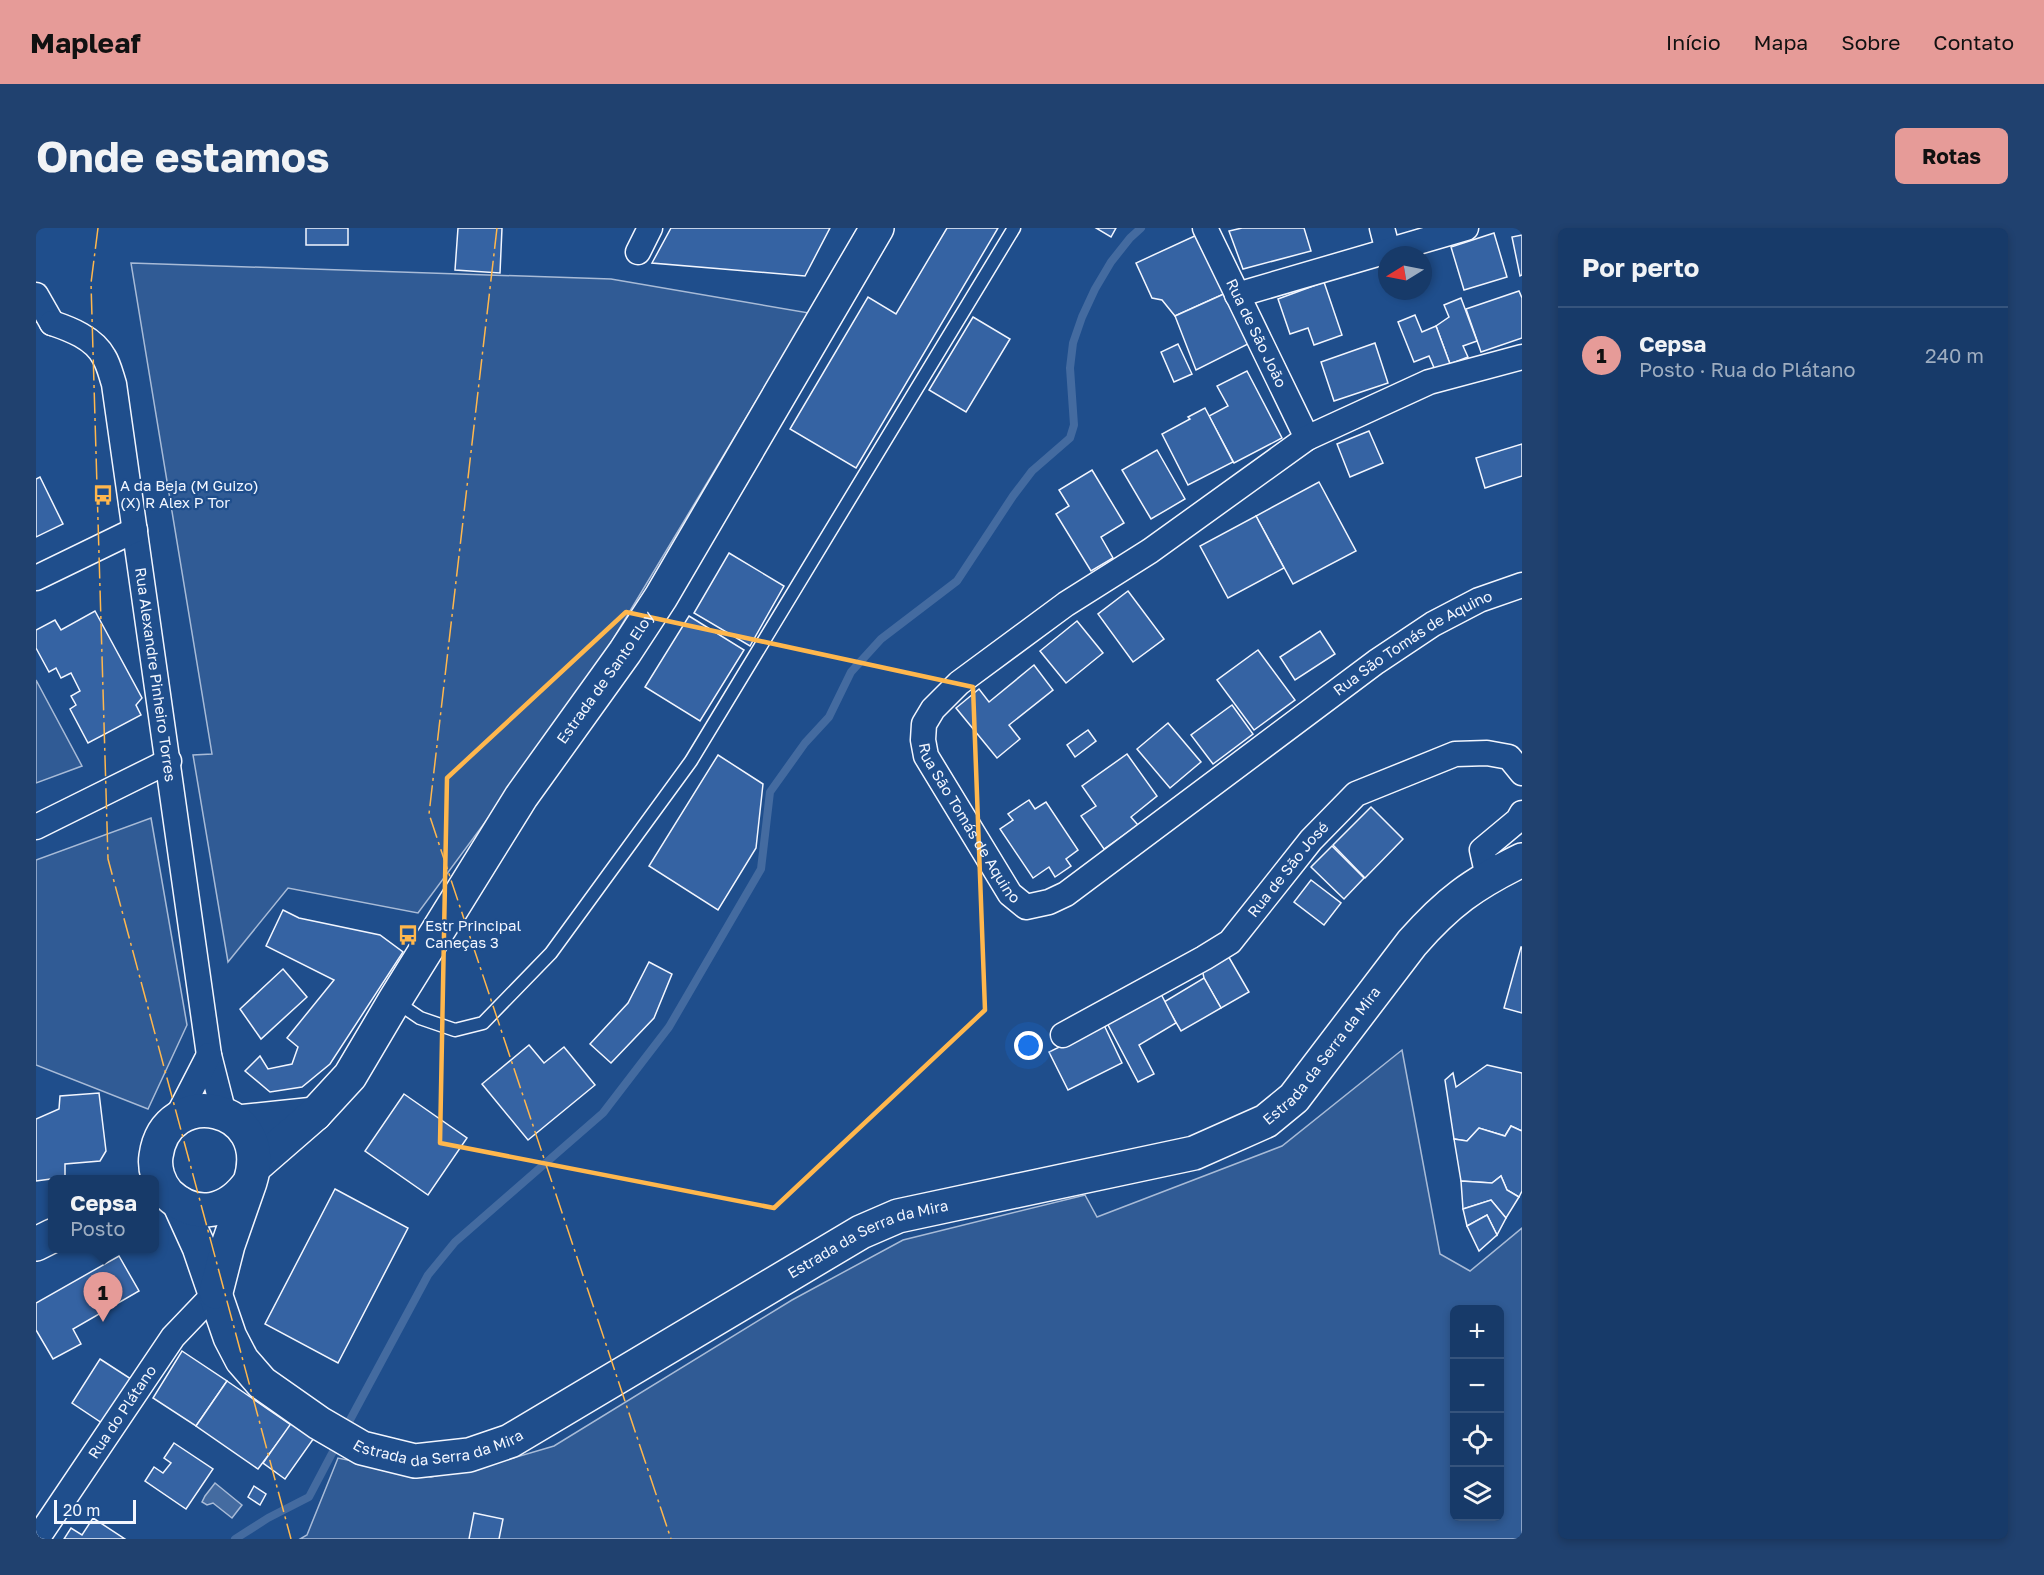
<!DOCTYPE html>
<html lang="pt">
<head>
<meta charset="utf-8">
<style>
  :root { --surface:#173a69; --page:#20416f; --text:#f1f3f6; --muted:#9eadc0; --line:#36547d; --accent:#e69b98 }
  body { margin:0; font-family:"Golos Text",sans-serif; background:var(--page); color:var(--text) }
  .controls { position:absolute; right:18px; bottom:18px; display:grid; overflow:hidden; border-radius:9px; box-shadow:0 3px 9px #0003 }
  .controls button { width:54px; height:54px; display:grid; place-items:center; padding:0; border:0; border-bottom:2px solid var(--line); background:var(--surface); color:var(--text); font:30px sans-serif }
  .compass { position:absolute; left:1342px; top:18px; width:54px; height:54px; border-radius:50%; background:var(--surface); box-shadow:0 3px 9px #0003; rotate:260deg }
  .scale { position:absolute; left:18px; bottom:15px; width:82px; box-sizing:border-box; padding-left:6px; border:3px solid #f2f6ff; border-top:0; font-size:16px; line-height:21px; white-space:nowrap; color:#f2f6ff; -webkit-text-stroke:4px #1f4e8c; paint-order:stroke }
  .you { position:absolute; left:993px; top:818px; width:21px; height:21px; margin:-15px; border:4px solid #fff; border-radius:50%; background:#1a73e8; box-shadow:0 0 0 9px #1a73e833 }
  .badge { display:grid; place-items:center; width:39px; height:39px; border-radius:50%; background:var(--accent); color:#111; font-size:20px; font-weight:700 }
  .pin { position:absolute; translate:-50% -50px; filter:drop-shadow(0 2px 3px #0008) }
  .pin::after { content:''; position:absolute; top:32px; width:21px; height:18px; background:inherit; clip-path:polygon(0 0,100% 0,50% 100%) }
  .popup { position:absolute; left:12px; top:947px; width:111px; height:78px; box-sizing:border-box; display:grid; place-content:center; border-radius:9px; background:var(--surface); filter:drop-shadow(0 2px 4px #0005); font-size:20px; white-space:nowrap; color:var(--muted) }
  .popup b { font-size:22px; color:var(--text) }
  .popup::after { content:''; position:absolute; left:50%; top:100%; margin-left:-12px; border:12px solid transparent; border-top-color:var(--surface) }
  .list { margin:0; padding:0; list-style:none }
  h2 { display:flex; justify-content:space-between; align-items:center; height:78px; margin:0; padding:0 24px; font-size:26px }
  h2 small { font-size:20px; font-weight:400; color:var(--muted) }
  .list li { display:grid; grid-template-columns:39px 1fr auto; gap:18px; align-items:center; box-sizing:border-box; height:96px; padding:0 24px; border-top:2px solid var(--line) }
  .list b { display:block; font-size:22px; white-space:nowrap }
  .list p { margin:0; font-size:20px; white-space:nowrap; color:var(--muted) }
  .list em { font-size:20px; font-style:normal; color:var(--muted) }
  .icon { flex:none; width:33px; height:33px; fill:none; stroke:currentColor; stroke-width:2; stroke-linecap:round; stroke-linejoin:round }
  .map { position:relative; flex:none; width:1486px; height:1311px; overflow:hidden; border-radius:9px }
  header { display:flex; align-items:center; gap:36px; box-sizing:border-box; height:84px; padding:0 30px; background:var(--accent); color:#111 }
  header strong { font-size:28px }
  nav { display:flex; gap:33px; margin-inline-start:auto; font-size:21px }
  .intro { display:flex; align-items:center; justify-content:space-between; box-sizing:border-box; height:144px; padding:0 36px }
  h1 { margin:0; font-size:42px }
  .button { padding:15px 27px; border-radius:9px; background:var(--accent); color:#111; font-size:21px; font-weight:700 }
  main { display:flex; gap:36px; padding:0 36px }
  aside { flex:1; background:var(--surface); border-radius:9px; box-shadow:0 3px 9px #0003 }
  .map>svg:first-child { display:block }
  .built { fill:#305b95; stroke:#a8bbd7; stroke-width:1.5; fill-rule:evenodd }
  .water { fill:#446ba0; stroke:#a8bbd7; stroke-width:1.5 }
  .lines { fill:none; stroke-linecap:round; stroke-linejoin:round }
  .stream { stroke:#446ba0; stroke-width:8 }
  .building { fill:#3563a3; stroke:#f2f6ff; stroke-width:1.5 }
  .lane-casing { stroke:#f2f6ff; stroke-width:15 }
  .street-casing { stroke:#f2f6ff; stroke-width:27 }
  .secondary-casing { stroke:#f2f6ff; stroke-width:36 }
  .lane { stroke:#1f4e8c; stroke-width:12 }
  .street { stroke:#1f4e8c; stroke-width:24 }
  .secondary { stroke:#1f4e8c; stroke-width:33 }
  .power { stroke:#ffb74d; stroke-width:1.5; stroke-dasharray:21 4.5 3 4.5; stroke-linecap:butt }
  .marked { fill:none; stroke:#ffb74d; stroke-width:4.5; stroke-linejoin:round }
  .labels { text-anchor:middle; stroke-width:4.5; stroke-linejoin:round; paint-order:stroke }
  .street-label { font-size:15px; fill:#f2f6ff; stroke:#1f4e8c }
  .poi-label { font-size:15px; fill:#f2f6ff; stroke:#1f4e8c; text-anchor:start }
</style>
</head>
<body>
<header>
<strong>Mapleaf</strong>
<nav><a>Início</a><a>Mapa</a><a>Sobre</a><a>Contato</a></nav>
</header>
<div class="intro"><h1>Onde estamos</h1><a class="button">Rotas</a></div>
<main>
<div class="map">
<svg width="1486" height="1311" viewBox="0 0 1486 1311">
  <rect width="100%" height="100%" fill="#1f4e8c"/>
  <!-- built -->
  <g class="built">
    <polygon points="95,35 575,51 773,85 546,463 382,685 252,660 192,734 157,527 176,526"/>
    <polygon points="0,452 46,538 0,555"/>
    <polygon points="115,590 151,797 112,881 0,837 0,632"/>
    <path d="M1366 822 1404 1026 1434 1043 1486 1000V1311H264L271 1307 302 1230 395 1249 467 1233 518 1218 756 1072 867 1012 1049 967 1061 989 1246 918ZM1418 1082H1464V1288H1418Z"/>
  </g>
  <!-- water -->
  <polygon class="water" points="179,1255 206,1277 196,1290 177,1275 171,1277 166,1274 169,1268"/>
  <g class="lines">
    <!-- stream -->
    <g class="stream">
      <polyline points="308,1203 392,1047 419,1014 567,885 633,799 725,641 734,564 769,515 793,489 815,444 845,411 921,353 977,268 996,243 1034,210 1038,197 1034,140 1037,115 1046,89 1059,61 1075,34 1094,10 1105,0"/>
      <polyline points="199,1311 232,1290 273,1269 302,1214"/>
    </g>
  </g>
  <!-- building -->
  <g class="building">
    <rect x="270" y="0" width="42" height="17"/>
    <polygon points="422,0 466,0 464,45 419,42"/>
    <polygon points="635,0 794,0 769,48 616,35"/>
    <polygon points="911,0 962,0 820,240 754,201 832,69 860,86"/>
    <polygon points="1060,0 1080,0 1075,9"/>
    <polygon points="1206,0 1268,0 1275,23 1207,41 1193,3"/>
    <polygon points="1458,5 1471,49 1428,62 1415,19"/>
    <polygon points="1163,6 1190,65 1139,88 1126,72 1116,70 1100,35"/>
    <polygon points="1486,7 1486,47 1484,48 1476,9"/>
    <polygon points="1288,54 1306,107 1278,117 1272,100 1254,106 1242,71"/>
    <polygon points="1483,63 1486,70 1486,110 1445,124 1430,81"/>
    <polygon points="1190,65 1214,115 1160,142 1139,88"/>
    <polygon points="1425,70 1441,113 1427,118 1432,129 1414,136 1400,98 1413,89 1408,77"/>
    <polygon points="1379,87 1386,104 1400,98 1414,136 1399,142 1393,128 1378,134 1362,94"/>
    <polygon points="937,89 974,111 930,184 893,162"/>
    <polygon points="1339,115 1352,155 1298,173 1285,134"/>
    <polygon points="1142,116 1156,146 1138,154 1125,124"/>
    <polygon points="1211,143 1246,210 1198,235 1173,188 1192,178 1181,158"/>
    <polygon points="1169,180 1197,234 1152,257 1126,206 1154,191 1152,189"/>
    <polygon points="1333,203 1347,235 1314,249 1301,216"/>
    <polygon points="1486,216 1486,248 1449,260 1440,230"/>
    <polygon points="1121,222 1149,271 1115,291 1086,242"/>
    <polygon points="1056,242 1088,295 1065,309 1077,330 1055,343 1020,286 1033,278 1023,262"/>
    <polygon points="4,249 27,296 0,309 0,251"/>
    <polygon points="1283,254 1320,323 1257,356 1220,288"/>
    <polygon points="1220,288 1248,340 1192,370 1164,318"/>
    <polygon points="693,325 748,358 714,418 658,385"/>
    <polygon points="1092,363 1128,411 1097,434 1062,386"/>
    <polygon points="59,383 106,470 100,477 105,487 52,515 34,481 40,477 35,468 44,463 35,445 25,450 20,440 13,444 0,420 0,402 19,392 25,402"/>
    <polygon points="653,388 708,422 664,493 609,459"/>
    <polygon points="1041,393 1067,425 1030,455 1004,423"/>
    <polygon points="1284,403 1299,426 1259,452 1244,429"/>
    <polygon points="1222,422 1259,472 1218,502 1181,452"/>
    <polygon points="998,437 1017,462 973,497 984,511 961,530 920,480 943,461 953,474"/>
    <polygon points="1196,477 1217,506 1177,536 1155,507"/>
    <polygon points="1132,495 1165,534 1134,560 1101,521"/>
    <polygon points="1052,502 1060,513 1039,529 1031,517"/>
    <polygon points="1091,526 1121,568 1095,589 1102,597 1068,621 1045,588 1060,578 1046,558"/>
    <polygon points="682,527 727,556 720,620 682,682 613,638"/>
    <polygon points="993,572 999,581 1010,574 1042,622 1030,631 1035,638 1019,649 1013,639 997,650 964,601 977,592 972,586"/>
    <polygon points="1335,579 1367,611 1329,650 1297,617"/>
    <polygon points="1296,618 1328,650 1308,671 1275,639"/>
    <polygon points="1275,652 1305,675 1288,697 1258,674"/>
    <polygon points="247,682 263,690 344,707 367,724 294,836 266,859 234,864 209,843 224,828 232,841 256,836 262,819 251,810 298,752 230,718"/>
    <polygon points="1485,719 1486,719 1486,785 1468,780"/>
    <polygon points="1191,726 1213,764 1185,780 1168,750 1166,741"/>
    <polygon points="613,734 636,746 618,790 575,835 554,816 592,775"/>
    <polygon points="247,741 271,769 225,811 204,781"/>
    <polygon points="1168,750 1185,780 1145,803 1128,774"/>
    <polygon points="1125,766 1140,795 1103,817 1118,846 1102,854 1071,795"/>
    <polygon points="1068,797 1086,835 1032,862 1013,824"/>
    <polygon points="493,817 508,835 528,819 559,857 492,912 446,856"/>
    <polygon points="1451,837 1486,845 1486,903 1475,898 1469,908 1443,900 1431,913 1418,911 1409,852 1417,845 1420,859"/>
    <polygon points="63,865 70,923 64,933 29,936 29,949 0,953 0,891 23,881 24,868"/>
    <polygon points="368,866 431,910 392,967 329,923"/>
    <polygon points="1475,898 1486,903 1486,963 1483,969 1471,962 1465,948 1456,955 1425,953 1418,911 1431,913 1443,900 1469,908"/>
    <polygon points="1465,948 1471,962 1483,969 1470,990 1455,972 1427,981 1425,953 1456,955"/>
    <polygon points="299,961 372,1000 302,1135 229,1096"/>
    <polygon points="1455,972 1470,990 1461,1007 1451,987 1431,998 1427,981"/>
    <polygon points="1451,987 1461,1007 1443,1023 1431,998"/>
    <polygon points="83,1028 103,1063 37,1101 45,1116 17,1131 0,1102 0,1075"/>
    <polygon points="146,1123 191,1153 160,1198 117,1170"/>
    <polygon points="64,1131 95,1151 66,1195 36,1175"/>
    <polygon points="191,1153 255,1197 222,1241 160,1198"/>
    <polygon points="256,1194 278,1210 249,1251 227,1235"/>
    <polygon points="138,1215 177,1241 150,1281 109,1253 118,1239 127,1245 135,1235 128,1230"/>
    <polygon points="218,1258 230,1266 224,1277 212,1269"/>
    <polygon points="438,1285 467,1291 463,1311 433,1311"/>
    <polygon points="57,1290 89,1311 28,1311 35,1300 46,1307"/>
  </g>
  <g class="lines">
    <!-- lane casing -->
    <g class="lane-casing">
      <polyline id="lane" points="359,773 384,790 419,802 447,795 515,725 655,533 978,0"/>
    </g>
    <!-- street casing -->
    <g class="street-casing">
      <g id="street">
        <path id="s1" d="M1169 0 1271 210"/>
        <polyline points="1346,0 1352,23"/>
        <polyline points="602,24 614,0"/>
        <polyline points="0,67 16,95"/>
        <polyline points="1201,67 1430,0"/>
        <path id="s2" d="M16 95C34 101 58 110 68 129 73 137 75 147 78 156L173 827 188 886"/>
        <path id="s3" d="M1486 129 1393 154 1271 210 1114 323 1030 376 923 455 897 481 888 496 887 512 890 528 974 666 990 679 1013 674 1030 666 1340 434 1397 396 1443 372 1486 357"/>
        <polyline points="0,350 99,302"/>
        <polyline points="0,599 133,533"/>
        <polyline points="1452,649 1446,622 1482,592 1486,585"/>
        <path id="s4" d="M1027 807 1168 730 1194 714 1275 612 1320 566 1419 526 1451 525 1473 529 1486 545"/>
        <polyline points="140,891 173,827"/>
        <path id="s5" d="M1 1311 137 1109 180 1064"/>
      </g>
    </g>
    <!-- secondary casing -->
    <g class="secondary-casing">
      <g id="secondary">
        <polyline points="202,894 279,886"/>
        <path id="s6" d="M218 939 279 886 314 848 359 772 485 569 589 424 625 369 841 0"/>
        <path id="s7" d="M143 975 163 1019 194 1109 206 1132 226 1155 283 1195 326 1220 379 1233 433 1227 474 1213 825 1004 862 988 1158 925 1230 893 1258 870 1376 715C1412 674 1437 656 1486 632"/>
        <polyline points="0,1016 16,1008"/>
        <path d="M180 1064 192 1017 214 954C239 875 130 855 120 928 118 941 123 956 132 966 161 993 193 984 214 954"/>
      </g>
    </g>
    <!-- lane -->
    <use href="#lane" class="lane"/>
    <!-- street -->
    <use href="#street" class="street"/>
    <!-- secondary -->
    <use href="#secondary" class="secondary"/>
    <!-- power -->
    <g class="power">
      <polyline points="62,0 55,55 72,631 255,1311"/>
      <polyline points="461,0 393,586 635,1311"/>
    </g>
  </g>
  <!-- marked area -->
  <path class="marked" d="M590 384 937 459 949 782 738 980 404 915 411 550Z"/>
  <!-- icons -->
  <defs>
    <g id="bus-bare" transform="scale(1.62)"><path d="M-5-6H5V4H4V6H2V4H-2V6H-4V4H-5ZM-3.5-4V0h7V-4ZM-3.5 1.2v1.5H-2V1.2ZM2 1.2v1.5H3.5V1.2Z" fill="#ffb74d" stroke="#1f4e8c" stroke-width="2.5" paint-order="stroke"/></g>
  </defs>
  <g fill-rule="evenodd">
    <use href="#bus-bare" x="67" y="267"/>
    <use href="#bus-bare" x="372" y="707"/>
  </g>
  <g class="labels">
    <!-- street labels -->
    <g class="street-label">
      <text dy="5" stroke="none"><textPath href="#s1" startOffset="117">Rua de São João</textPath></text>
      <text dy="5" stroke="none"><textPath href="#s3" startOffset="1396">Rua São Tomás de Aquino</textPath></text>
      <text dy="5" stroke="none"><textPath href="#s2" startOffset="386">Rua Alexandre Pinheiro Torres</textPath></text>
      <text dy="5" stroke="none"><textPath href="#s6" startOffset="606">Estrada de Santo Eloy</textPath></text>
      <text dy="5" stroke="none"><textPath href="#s3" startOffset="822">Rua São Tomás de Aquino</textPath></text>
      <text dy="5" stroke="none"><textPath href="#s4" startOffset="284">Rua de São José</textPath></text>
      <text dy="5" stroke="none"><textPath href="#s7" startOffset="1388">Estrada da Serra da Mira</textPath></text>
      <text dy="5" stroke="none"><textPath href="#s7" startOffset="884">Estrada da Serra da Mira</textPath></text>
      <text dy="5" stroke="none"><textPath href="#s5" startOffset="153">Rua do Plátano</textPath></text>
      <text dy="5" stroke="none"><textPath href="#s7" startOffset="398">Estrada da Serra da Mira</textPath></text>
    </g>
    <!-- poi labels -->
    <g class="poi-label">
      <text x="84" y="263">A da Beja (M Guizo)<tspan x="84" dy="17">(X) R Alex P Tor</tspan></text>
      <text x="389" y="703">Estr Principal<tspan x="389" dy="17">Caneças 3</tspan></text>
    </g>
  </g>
</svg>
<div class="controls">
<button>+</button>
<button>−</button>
<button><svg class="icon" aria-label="locate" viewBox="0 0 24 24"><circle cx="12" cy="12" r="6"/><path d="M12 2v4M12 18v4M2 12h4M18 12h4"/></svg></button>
<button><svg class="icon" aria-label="layers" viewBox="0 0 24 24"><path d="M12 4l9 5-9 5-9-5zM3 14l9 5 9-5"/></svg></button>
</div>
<svg class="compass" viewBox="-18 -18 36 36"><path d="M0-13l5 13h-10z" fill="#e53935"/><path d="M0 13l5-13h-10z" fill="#9eadc0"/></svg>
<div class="scale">20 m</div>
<div class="you"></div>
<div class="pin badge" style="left:67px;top:1094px">1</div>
<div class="popup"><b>Cepsa</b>Posto</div>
</div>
<aside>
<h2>Por perto<small></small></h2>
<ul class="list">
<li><span class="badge">1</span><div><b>Cepsa</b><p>Posto · Rua do Plátano</p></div><em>240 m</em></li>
</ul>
</aside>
</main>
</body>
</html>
